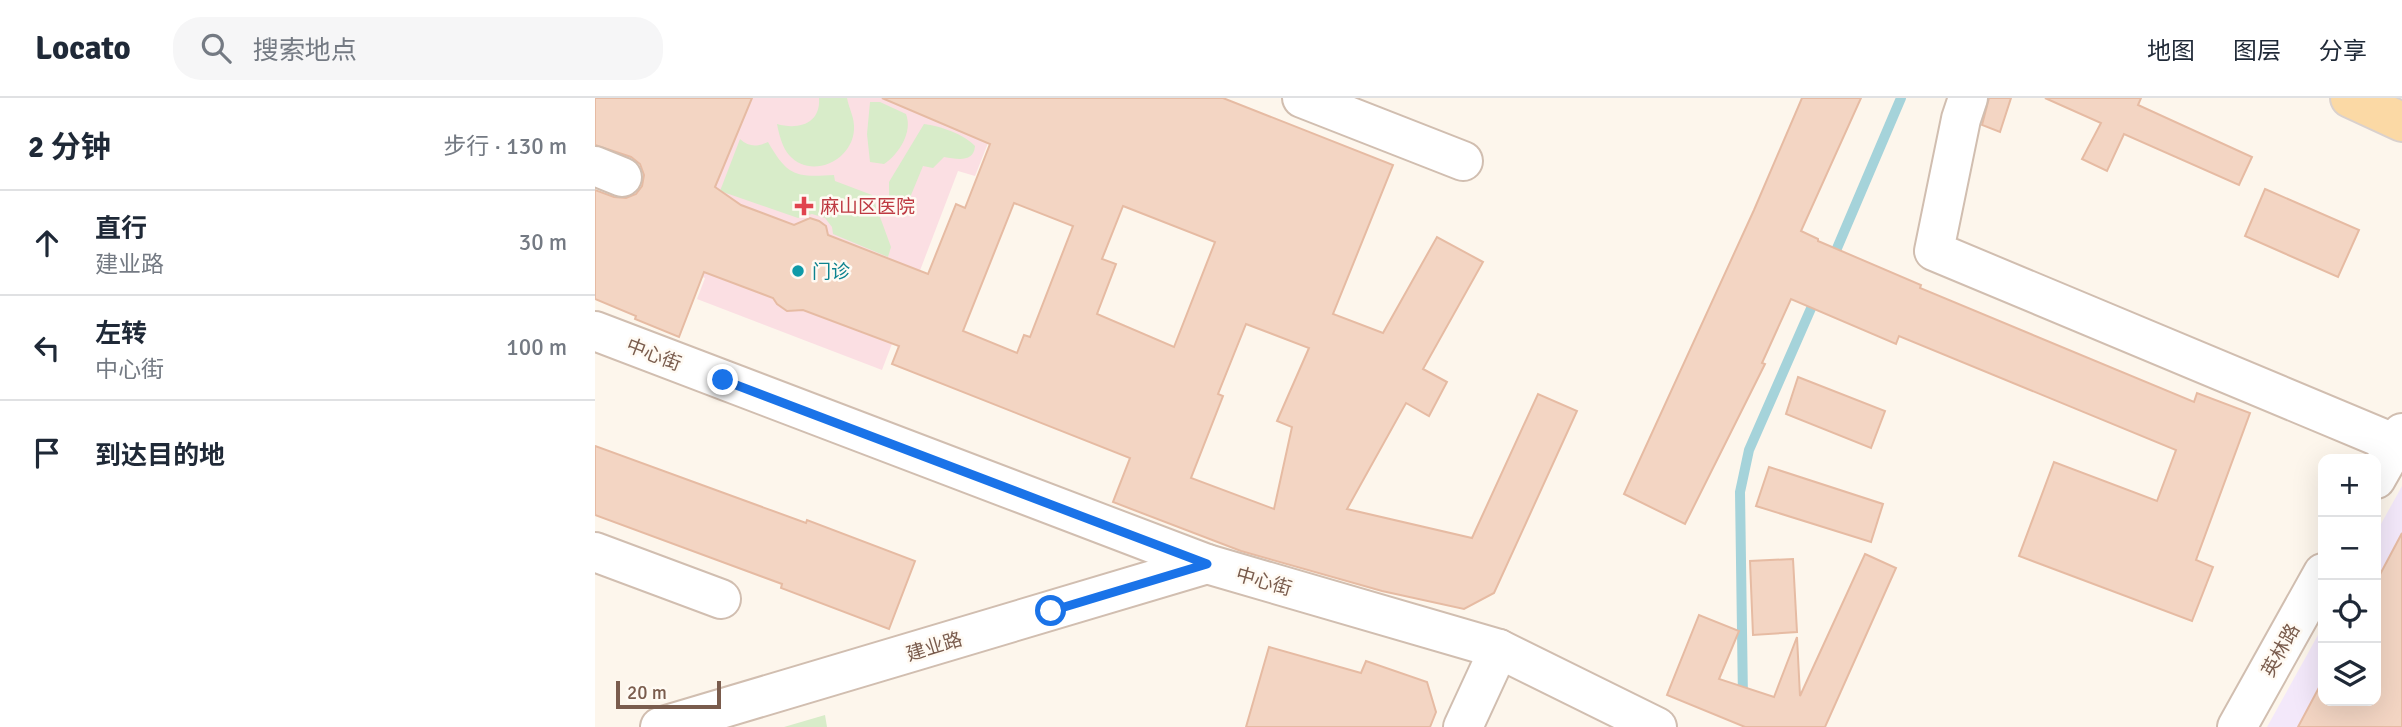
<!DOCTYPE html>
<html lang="zh">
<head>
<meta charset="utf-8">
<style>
  :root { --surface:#fff; --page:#f6f6f7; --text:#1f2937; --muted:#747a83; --line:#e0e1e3 }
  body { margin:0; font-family:Signika,"Noto Sans SC",sans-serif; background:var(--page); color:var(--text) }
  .controls { position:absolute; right:21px; bottom:21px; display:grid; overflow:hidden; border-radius:14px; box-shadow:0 7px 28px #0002 }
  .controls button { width:63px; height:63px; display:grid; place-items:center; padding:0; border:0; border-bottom:2px solid var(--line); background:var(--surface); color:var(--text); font:35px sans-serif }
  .scale { position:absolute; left:21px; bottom:18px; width:105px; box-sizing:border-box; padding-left:7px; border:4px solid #7a5c4d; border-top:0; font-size:19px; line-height:24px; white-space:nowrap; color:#7a5c4d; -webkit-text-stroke:5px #fffaf3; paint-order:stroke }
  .stop { position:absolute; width:21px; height:21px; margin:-16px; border:5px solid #1a73e8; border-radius:50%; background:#fff }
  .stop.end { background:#1a73e8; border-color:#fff; box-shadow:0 2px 7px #0008 }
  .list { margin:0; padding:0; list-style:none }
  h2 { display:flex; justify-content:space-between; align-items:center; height:91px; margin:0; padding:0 28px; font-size:30px }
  h2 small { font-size:23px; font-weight:400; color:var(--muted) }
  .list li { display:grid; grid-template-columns:46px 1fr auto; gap:21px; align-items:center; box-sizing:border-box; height:105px; padding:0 28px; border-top:2px solid var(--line) }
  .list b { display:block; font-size:26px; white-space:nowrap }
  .list p { margin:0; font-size:23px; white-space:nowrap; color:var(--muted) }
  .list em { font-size:23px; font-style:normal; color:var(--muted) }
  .icon { flex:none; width:38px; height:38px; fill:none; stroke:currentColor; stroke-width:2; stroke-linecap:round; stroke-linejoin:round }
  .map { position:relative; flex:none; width:1807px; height:629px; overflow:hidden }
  header { display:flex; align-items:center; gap:42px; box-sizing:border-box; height:98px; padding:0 35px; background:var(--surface); border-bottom:2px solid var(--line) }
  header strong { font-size:33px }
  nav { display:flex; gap:38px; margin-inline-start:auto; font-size:24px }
  .search { width:490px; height:63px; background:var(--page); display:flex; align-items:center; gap:18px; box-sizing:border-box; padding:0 24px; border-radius:28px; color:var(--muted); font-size:26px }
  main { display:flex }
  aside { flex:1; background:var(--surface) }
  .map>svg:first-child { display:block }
  .education { fill:#f3e8fa }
  .medical { fill:#fbdfe3 }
  .green { fill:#d8ecc9 }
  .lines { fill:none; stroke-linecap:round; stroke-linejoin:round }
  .stream { stroke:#a5d3da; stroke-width:10 }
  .building { fill:#f3d5c3; stroke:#e6bba3; stroke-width:2; fill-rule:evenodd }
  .minor-casing { stroke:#d1beb0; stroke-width:42 }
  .major-casing { stroke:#dad1cd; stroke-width:42 }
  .minor { stroke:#fff; stroke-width:38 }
  .major { stroke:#fbd9a5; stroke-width:38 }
  .route { stroke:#1a73e8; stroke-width:9 }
  .health-dot { fill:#e0444e; stroke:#fffaf3; stroke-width:2.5 }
  .culture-dot { fill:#0f9aa8; stroke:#fffaf3; stroke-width:2.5 }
  .labels { text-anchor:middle; stroke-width:5; stroke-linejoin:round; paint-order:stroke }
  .health-label { font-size:19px; fill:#be3a42; stroke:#fffaf3; text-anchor:start }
  .culture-label { font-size:19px; fill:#0d838f; stroke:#fffaf3; text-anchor:start }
  .street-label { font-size:19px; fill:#7a5c4d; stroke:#fffaf3 }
</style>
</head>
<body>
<header>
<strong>Locato</strong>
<div class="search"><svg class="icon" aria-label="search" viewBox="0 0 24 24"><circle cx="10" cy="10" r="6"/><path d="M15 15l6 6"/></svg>搜索地点</div>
<nav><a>地图</a><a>图层</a><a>分享</a></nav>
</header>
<main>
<aside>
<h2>2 分钟<small>步行 · 130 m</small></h2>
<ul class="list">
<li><svg class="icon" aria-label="ahead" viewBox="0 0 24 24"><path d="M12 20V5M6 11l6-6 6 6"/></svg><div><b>直行</b><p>建业路</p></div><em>30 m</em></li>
<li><svg class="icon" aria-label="left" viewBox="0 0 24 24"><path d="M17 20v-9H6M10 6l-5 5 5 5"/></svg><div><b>左转</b><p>中心街</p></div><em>100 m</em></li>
<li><svg class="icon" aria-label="arrive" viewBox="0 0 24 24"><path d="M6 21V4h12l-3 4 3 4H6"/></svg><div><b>到达目的地</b></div></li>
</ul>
</aside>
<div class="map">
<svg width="1807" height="629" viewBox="0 0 1807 629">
  <rect width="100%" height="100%" fill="#fdf6ec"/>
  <!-- education -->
  <polygon class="education" points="1807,388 1807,629 1672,629 1728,528 1728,603 1781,603 1781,435"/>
  <!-- medical -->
  <polygon class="medical" points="110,0 411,0 380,78 363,73 287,272 102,201 110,180 82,170"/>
  <!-- green -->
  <g class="green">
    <path d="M224 0H252C254 11 260 20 259 32 257 63 216 82 194 57 187 49 184 36 182 26 203 32 226 26 224 0Z"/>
    <path d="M275 4H285L311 16C318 34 304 56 289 66L275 64 272 36Z"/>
    <path d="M329 26C345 28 369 36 380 48 379 65 362 61 349 59L338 70 328 68 307 119 294 104V84Z"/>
    <path d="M145 41C154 49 162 49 173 44 193 79 201 79 239 77L240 83 277 97 296 149 293 159 238 136 237 129 230 120 217 116 203 120 125 93Z"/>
    <polygon points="230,617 232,629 189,629"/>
  </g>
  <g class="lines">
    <!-- stream -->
    <g class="stream">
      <polyline points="1237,162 1306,0"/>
      <polyline points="1148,602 1145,394 1154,352 1221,199"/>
    </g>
  </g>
  <!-- building -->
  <g class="building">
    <path d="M0 0H157L120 89 146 107 199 127 215 120 224 123 231 128 233 137 333 176 361 106 370 110 395 46 287 0H628L798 67 738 216 788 235 842 139 888 164 828 271 852 284 834 318 811 305 752 411 877 440 943 296 982 313 899 495 869 511 787 493 646 453 518 404 535 360 297 266 304 248 208 212 192 213 182 206 178 200 109 174 84 239 40 221 41 218 0 201V92L19 99 31 100 41 96 47 88 49 77 45 66 36 59 0 47ZM419 105 478 128 435 239 429 237 422 255 368 233ZM528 108 620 144 579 249 502 216 521 166 507 161ZM651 226 714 250 682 323 697 329 679 411 596 380 628 298 623 296Z"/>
    <polygon points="1207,0 1266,0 1206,133 1223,141 1223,143 1326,187 1325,190 1599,304 1602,295 1655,315 1601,462 1618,469 1597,523 1424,458 1459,364 1562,403 1581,352 1304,238 1301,246 1196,201 1167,265 1170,266 1090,426 1029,396 1159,112"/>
    <polygon points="1394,0 1416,0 1405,34 1387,27"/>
    <polygon points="1450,0 1546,0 1543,7 1657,59 1644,87 1529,36 1512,73 1487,61 1506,25"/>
    <polygon points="1670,91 1764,132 1743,179 1650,138"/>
    <polygon points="1203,279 1290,313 1276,350 1191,316"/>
    <polygon points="0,348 211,425 212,422 320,463 294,531 186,490 187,486 0,417"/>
    <polygon points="1174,369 1288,406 1276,444 1161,408"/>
    <polygon points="1807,435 1807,629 1703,629 1728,582 1728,603 1781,603 1781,484"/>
    <polygon points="1270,456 1301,470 1230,629 1150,629 1072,597 1104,517 1144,533 1124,581 1179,599 1202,539 1205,598"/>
    <polygon points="1198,461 1202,534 1158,537 1155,463"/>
    <polygon points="674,549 766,575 771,563 832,584 841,614 835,629 651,629"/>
  </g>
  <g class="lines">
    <!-- minor casing -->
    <g class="minor-casing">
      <g id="minor">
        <polyline points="707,0 868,63"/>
        <polyline points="1373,0 1366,21 1339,153 1801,346"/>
        <polyline points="0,68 27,79"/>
        <polyline points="0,233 612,466 904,551 1062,629"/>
        <polyline points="1781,381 1807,335"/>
        <polyline points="0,454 126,501"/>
        <polyline points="65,629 612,466"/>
        <polyline points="868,629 904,551"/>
        <polyline points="1642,629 1728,475"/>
      </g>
    </g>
    <!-- major casing -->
    <g class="major-casing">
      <polyline id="major" points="1755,0 1807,24"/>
    </g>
    <!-- minor -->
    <use href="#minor" class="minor"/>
    <!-- major -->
    <use href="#major" class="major"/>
  </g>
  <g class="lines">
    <!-- route -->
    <polyline class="route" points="128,282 612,466 456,513"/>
  </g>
  <!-- markers -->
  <path class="health-dot" d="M205.5 97.5h7v7h7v7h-7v7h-7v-7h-7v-7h7z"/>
  <circle class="culture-dot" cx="203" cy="173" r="7"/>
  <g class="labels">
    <!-- health labels -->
    <g class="health-label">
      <text x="225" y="115">麻山区医院</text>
    </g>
    <!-- culture labels -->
    <g class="culture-label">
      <text x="217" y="180">门诊</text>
    </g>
    <!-- street labels -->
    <g class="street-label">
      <text transform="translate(59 256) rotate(21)" y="7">中心街</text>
      <text transform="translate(669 483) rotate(16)" y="7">中心街</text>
      <text transform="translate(339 548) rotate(-17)" y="7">建业路</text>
      <text transform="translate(1685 552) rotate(-61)" y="7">英林路</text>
    </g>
  </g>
</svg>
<div class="controls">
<button>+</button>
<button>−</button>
<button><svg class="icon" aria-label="locate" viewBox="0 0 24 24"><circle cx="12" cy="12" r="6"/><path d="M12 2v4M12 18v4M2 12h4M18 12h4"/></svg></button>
<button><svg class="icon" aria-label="layers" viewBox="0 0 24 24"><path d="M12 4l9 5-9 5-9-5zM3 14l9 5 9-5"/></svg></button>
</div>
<div class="scale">20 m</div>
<div class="stop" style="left:456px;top:513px"></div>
<div class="stop end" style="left:128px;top:282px"></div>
</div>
</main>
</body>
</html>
